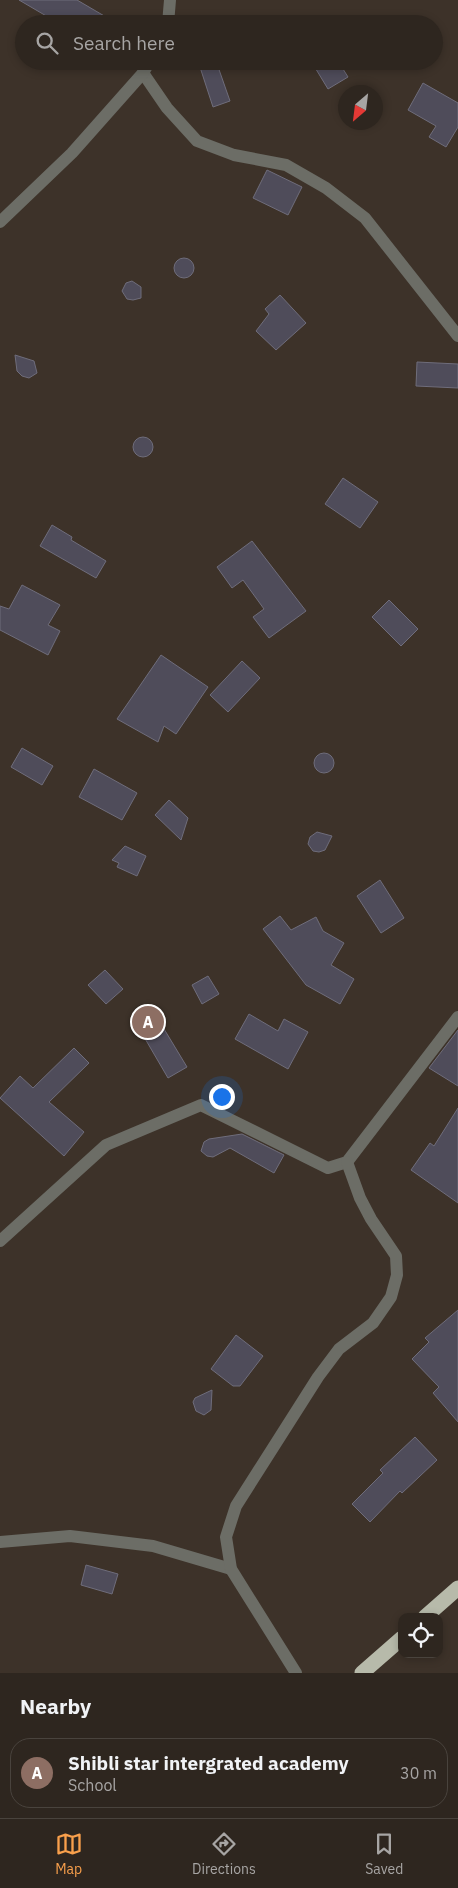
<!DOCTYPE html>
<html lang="en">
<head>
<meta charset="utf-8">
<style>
  :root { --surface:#2e261f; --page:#3a322c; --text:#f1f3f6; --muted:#a7a5a4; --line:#49433d; --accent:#f9a04c }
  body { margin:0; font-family:"IBM Plex Sans",sans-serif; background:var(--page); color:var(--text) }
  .controls { position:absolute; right:15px; bottom:15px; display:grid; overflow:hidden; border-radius:10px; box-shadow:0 2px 8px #0003 }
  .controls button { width:45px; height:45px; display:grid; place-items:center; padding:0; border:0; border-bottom:1px solid var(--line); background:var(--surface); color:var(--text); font:25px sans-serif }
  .compass { position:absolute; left:338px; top:85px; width:45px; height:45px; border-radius:50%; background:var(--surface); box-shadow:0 2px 8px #0003; rotate:208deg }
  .you { position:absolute; left:221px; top:1096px; width:18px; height:18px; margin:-12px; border:4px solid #fff; border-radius:50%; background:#1a73e8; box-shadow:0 0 0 8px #1a73e833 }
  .badge { display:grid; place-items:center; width:32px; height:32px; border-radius:50%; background:var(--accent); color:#fff; font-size:16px; font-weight:700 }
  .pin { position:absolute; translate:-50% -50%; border:2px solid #fff; box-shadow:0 1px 5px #0006 }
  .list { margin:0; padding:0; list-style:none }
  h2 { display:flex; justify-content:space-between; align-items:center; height:65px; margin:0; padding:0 20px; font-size:21px }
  h2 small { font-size:16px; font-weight:400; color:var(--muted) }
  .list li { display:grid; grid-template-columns:32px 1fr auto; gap:15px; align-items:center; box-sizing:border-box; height:70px; margin:0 10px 10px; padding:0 10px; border:1px solid var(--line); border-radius:20px }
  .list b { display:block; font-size:19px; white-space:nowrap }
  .list p { margin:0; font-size:16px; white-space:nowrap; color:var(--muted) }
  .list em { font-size:16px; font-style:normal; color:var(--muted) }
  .icon { flex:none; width:28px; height:28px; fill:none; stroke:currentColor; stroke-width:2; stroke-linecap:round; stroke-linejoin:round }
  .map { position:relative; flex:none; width:458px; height:1673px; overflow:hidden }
  .search { position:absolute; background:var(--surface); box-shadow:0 2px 8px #0003; left:15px; right:15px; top:15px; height:55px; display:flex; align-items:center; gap:12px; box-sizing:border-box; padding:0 18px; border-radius:28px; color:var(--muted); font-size:19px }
  .sheet { height:145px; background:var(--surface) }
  nav { display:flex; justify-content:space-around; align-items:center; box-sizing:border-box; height:70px; border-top:1px solid var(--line); background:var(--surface); font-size:14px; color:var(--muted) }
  nav a { display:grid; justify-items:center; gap:2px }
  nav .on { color:var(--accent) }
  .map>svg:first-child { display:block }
  .building { fill:#4f4c5a; stroke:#6f6d7b }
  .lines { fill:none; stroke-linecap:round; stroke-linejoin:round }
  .street { stroke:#6c6d66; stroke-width:12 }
  .highway { stroke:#b7baaa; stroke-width:15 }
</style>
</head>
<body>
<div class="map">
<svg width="458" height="1673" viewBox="0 0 458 1673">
  <rect width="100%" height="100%" fill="#3d3229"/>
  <!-- building -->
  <g class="building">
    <polygon points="19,0 77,0 118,24 60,24"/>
    <polygon points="198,61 216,61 230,101 213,107"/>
    <polygon points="311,61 338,61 348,77 328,89"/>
    <polygon points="423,83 458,103 458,127 446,147 429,137 436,126 408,110"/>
    <polygon points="267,170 302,187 288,215 253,198"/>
    <circle cx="184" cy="268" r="10"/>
    <polygon points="132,281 141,287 141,298 133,300 127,299 122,291 126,283"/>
    <polygon points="280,295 306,323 276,350 256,331 269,314 265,309"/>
    <polygon points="15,355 34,361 37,373 29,378 22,376 17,371"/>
    <polygon points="417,362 458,364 458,388 416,386"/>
    <circle cx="143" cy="447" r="10"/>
    <polygon points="343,478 378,502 360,528 325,504"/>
    <polygon points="52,525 72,537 71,540 106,561 96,578 40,546"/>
    <polygon points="252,541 306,611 269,638 253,617 264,609 243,580 232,588 217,567"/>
    <polygon points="22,585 60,605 48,625 60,631 48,655 0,630 0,606 9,609"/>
    <polygon points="389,600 418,629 401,646 372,617"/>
    <polygon points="161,655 208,687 176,734 164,726 158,742 117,719"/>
    <polygon points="242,661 260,678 228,712 210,695"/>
    <polygon points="22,748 53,766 42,785 11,767"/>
    <circle cx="324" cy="763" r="10"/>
    <polygon points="94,769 137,793 122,820 79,797"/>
    <polygon points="169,800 188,818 181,840 155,815"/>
    <polygon points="317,832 332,836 325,850 319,852 313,851 308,844 310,837"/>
    <polygon points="125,846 146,856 137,876 117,867 119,863 112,860"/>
    <polygon points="380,880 404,918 381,933 357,896"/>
    <polygon points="280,916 291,930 316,917 323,931 344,943 331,965 354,979 340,1004 306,985 263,929"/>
    <polygon points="105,970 123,989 106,1004 88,985"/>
    <polygon points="208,976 219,994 202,1004 192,985"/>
    <polygon points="249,1014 278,1031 284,1019 308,1032 288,1069 235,1039"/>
    <polygon points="158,1019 187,1067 168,1078 140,1030"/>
    <polygon points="458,1030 458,1086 429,1068"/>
    <polygon points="74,1048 89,1063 49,1102 84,1132 64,1156 0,1098 20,1076 33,1088"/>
    <polygon points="458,1108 458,1203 411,1170 430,1143 434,1146"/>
    <polygon points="242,1134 284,1155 274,1173 230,1148 213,1157 207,1156 201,1151 204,1142 209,1139"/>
    <polygon points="458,1310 458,1422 433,1393 439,1387 412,1359 429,1342 425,1338"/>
    <polygon points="236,1335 263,1356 240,1386 233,1386 211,1369"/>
    <polygon points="212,1390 211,1410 204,1415 196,1411 193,1402 195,1398"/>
    <polygon points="415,1437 437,1460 402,1493 400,1491 370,1522 352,1504 383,1473 380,1470"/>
    <polygon points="86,1565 118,1574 112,1594 81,1585"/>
  </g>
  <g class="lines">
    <!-- street -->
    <g class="street">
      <polyline points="168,24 170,0"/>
      <polyline points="143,73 167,108 197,141 234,155 286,165 326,188 365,218 458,336"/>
      <polyline points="0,222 72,153 143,73 150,61"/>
      <polyline points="0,1241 106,1145 201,1105 328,1168 347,1162 458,1017"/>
      <polyline points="0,1542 70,1536 153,1546 231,1569"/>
      <polyline points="296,1673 231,1569 226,1537 236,1506 318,1377 339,1349 373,1323 391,1297 397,1275 396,1256 371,1219 360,1198 347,1162"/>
    </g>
    <!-- highway -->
    <g class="highway">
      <polyline points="425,1617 458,1588"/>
      <polyline points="362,1673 402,1638"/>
    </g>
  </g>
</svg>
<div class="controls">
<button><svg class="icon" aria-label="locate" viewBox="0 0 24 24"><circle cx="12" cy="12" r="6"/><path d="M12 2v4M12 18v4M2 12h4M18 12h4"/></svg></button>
</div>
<svg class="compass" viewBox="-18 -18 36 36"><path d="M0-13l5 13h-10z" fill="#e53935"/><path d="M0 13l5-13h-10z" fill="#a7a5a4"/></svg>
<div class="you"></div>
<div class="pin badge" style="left:148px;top:1022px;background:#8d6e63">A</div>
<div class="search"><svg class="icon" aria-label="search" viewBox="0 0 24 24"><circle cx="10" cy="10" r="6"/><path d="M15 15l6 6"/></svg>Search here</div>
</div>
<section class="sheet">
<h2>Nearby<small></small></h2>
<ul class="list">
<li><span class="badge" style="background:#8d6e63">A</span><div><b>Shibli star intergrated academy</b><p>School</p></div><em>30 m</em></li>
</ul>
</section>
<nav>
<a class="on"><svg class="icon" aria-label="map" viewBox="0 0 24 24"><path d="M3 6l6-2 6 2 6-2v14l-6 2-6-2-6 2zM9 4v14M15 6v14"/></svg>Map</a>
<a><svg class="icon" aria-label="directions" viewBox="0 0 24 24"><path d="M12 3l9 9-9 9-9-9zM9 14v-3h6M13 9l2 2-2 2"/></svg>Directions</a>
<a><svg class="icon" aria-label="saved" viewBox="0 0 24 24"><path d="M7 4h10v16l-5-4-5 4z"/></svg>Saved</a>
</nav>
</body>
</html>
